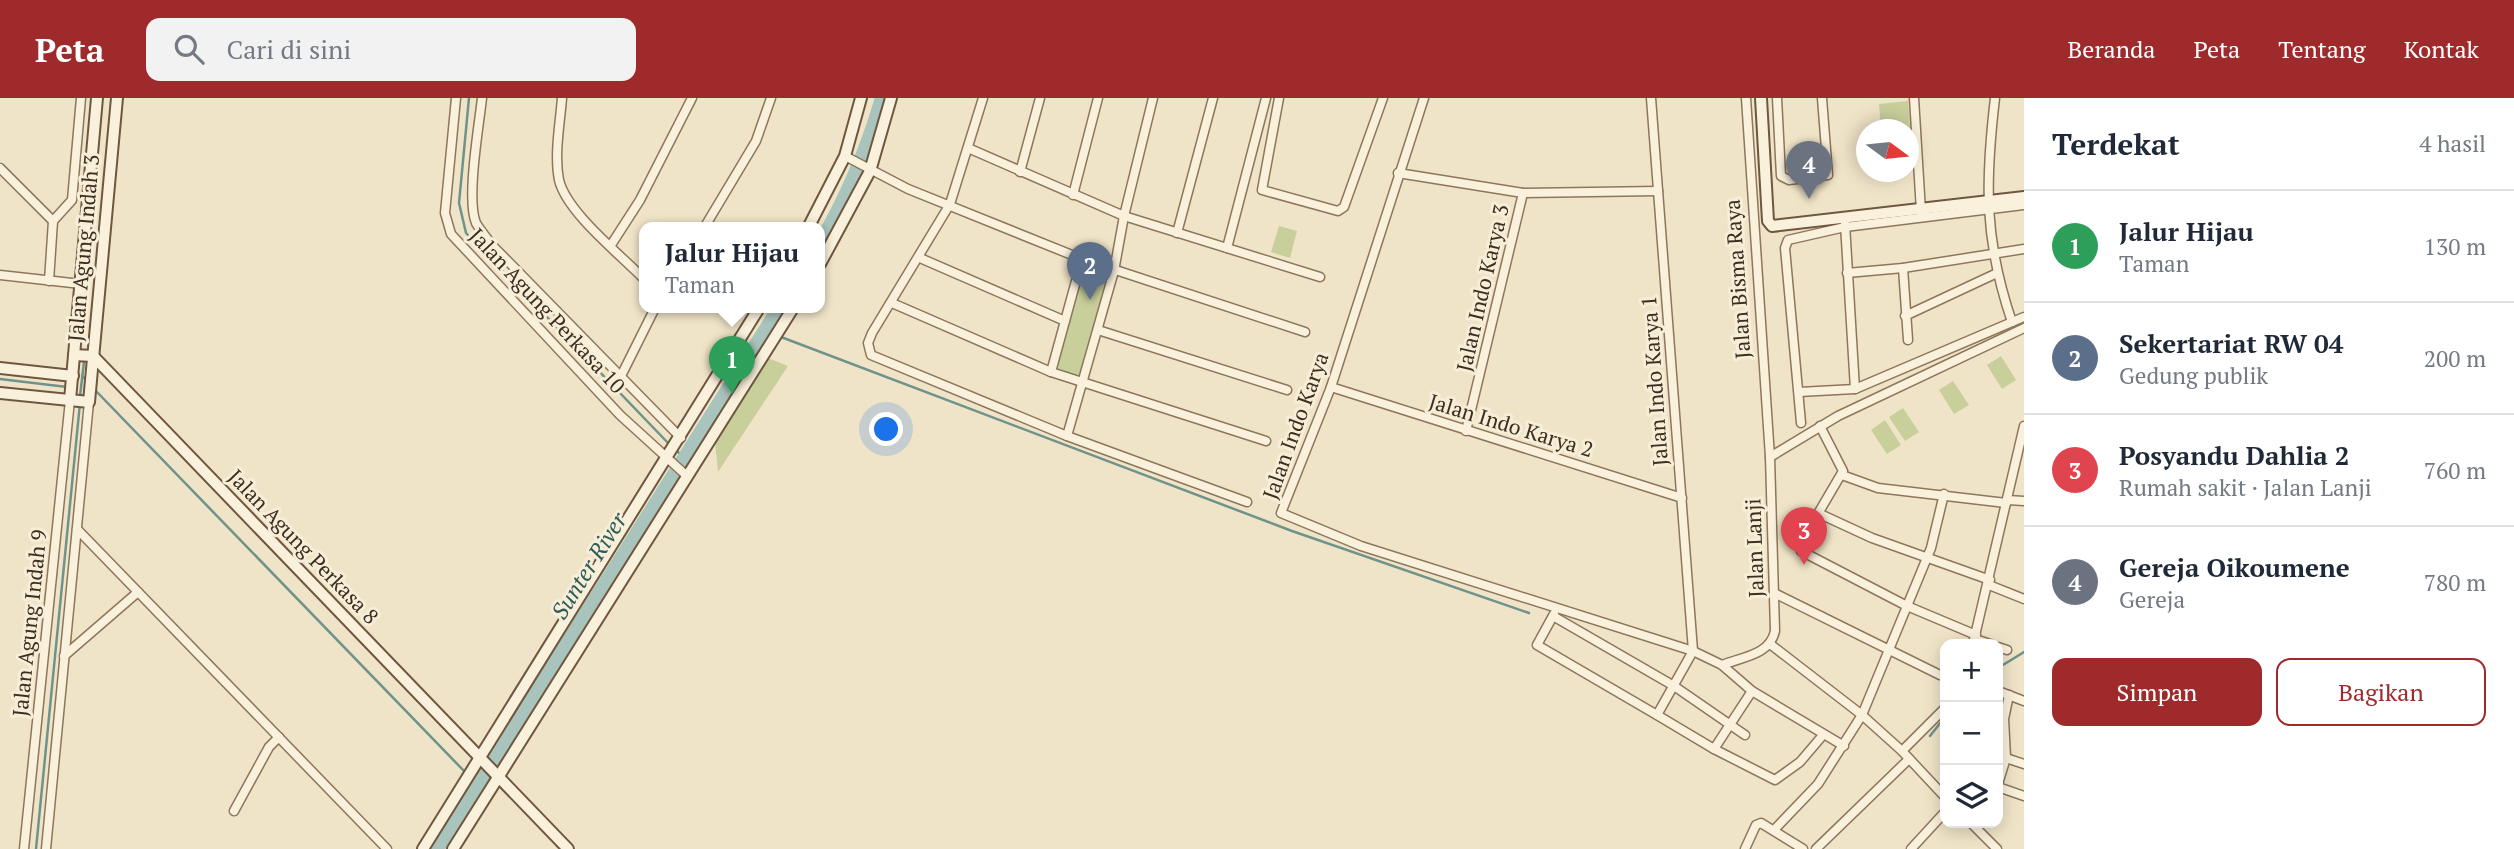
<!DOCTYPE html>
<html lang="id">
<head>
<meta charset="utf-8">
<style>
  :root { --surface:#fff; --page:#f2f2f3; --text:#1f2937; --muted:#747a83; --line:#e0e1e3; --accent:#9e2a2b }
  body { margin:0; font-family:"PT Serif",serif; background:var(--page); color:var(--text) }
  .controls { position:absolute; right:21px; bottom:21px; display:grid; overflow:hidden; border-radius:14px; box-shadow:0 4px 18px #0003 }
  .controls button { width:63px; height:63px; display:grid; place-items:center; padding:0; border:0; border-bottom:2px solid var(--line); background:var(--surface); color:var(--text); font:35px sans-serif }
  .compass { position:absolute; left:1856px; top:21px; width:63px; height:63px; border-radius:50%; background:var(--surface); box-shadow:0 4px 18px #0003; rotate:105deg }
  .you { position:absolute; left:887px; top:332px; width:24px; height:24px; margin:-18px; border:5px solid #fff; border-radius:50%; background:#1a73e8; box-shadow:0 0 0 10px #1a73e833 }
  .badge { display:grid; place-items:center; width:46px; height:46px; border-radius:50%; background:var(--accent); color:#fff; font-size:23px; font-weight:700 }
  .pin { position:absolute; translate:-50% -58px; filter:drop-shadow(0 2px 4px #0008) }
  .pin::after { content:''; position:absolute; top:37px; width:24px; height:21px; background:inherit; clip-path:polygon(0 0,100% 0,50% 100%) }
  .popup { position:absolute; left:639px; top:124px; width:186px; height:91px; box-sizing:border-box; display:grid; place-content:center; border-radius:14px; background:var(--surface); filter:drop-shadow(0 2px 5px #0005); font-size:23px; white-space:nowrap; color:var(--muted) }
  .popup b { font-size:26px; color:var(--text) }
  .popup::after { content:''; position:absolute; left:50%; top:100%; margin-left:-14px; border:14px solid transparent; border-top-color:var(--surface) }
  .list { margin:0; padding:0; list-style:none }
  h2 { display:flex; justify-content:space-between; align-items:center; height:91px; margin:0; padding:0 28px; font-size:30px }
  h2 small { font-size:23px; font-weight:400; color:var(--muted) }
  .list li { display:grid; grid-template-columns:46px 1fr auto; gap:21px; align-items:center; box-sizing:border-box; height:112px; padding:0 28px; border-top:2px solid var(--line) }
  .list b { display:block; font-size:26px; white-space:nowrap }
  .list p { margin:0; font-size:23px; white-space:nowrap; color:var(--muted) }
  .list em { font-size:23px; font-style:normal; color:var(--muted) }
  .actions { display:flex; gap:14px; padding:21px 28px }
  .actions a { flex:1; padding:16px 0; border:2px solid var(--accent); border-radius:14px; text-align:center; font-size:24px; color:var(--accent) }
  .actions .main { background:var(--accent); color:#fff }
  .icon { flex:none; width:38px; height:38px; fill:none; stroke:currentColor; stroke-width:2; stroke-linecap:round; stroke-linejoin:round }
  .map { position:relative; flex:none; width:2024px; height:751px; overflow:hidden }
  header { display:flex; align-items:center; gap:42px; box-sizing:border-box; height:98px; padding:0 35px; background:var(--accent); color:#fff }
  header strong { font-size:33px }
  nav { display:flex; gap:38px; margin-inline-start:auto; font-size:24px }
  .search { width:490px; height:63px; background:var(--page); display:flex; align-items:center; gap:18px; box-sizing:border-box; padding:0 24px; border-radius:14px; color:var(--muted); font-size:26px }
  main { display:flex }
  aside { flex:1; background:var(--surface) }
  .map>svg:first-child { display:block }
  .green { fill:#c9cf9b }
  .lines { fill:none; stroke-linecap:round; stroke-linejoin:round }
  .stream { stroke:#6f938a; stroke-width:2.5 }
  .river { stroke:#a9c4bc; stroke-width:14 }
  .street-casing { stroke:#8d765c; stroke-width:11 }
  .secondary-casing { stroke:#6f573f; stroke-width:14 }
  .street { stroke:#faf1dc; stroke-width:8 }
  .secondary { stroke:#faf1dc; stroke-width:10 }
  .labels { text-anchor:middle; stroke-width:6; stroke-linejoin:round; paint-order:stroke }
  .street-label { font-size:21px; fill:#3d2e20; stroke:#f7eed8 }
  .water-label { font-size:23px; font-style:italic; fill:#2f5d5a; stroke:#f7eed8 }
</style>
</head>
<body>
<header>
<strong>Peta</strong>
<div class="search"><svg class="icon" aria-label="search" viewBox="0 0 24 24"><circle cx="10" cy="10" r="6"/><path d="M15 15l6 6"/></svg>Cari di sini</div>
<nav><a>Beranda</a><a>Peta</a><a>Tentang</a><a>Kontak</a></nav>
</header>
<main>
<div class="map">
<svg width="2024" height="751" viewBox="0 0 2024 751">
  <rect width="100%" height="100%" fill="#f0e4c8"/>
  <!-- green -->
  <g class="green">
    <polygon points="1908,3 1912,54 1909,55 1909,32 1881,31 1879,6"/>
    <polygon points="1279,128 1297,133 1290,160 1271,154"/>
    <polygon points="1082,173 1111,181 1082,281 1053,272"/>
    <polygon points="766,234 773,238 693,367 685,361"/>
    <polygon points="2001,258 2016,282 2002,291 1987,267"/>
    <polygon points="768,260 788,268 718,374 715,343"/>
    <polygon points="1953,283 1969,307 1954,316 1939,292"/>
    <polygon points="1903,310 1919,334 1905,343 1889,319"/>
    <polygon points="1885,322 1901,347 1887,356 1871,332"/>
  </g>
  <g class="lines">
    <!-- stream -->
    <g class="stream">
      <polyline points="469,0 459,105 466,135 670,347"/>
      <polyline points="765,233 774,236"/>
      <polyline points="781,239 1292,433 1529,515"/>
      <polyline points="82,278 88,284"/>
      <polyline points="0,281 67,289"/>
      <polyline points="95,292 465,674"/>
      <polyline points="80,298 84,264"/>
      <polyline points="675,351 684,360"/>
      <polyline points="1998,570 2024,554"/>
      <polyline points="1930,638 1945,619"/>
      <polyline points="470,679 477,687"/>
      <polyline points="36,751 80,305"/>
    </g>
    <!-- river -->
    <g class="river">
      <path d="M820 145C847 99 867 51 882 0"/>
      <polyline points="437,751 779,210"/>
    </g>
    <!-- street casing -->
    <g class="street-casing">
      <g id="street">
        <polyline points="456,0 445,115 451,136 620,317 687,378"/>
        <path d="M482 0C479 28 466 101 476 125 480 132 487 140 492 147L681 340"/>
        <path d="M562 0C560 26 554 56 559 82 567 115 621 157 644 181"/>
        <polyline points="983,0 950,106 872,235 868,245 871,257 1067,338 1247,404"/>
        <polyline points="1279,0 1262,92 1338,113 1344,109 1383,0"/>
        <polyline points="1424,0 1331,289 1281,415 1361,448 1693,553 1722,567 1752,593 1844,648"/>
        <polyline points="1651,0 1693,553 1657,617 1714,651 1752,593"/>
        <polyline points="1777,0 1781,78 1789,82 1828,77 1822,0"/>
        <polyline points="1914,0 1921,113"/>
        <path d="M1995 0C1985 85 1984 142 2012 224"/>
        <polyline points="968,50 1124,118 1320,179"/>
        <polyline points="845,58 908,91 1082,161 1305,234"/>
        <polyline points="0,70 53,123"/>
        <polyline points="1020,74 1040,0"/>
        <polyline points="1398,75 1523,95 1658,93"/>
        <polyline points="1073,97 1098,0"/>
        <polyline points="1845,126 1855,291"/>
        <polyline points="704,130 756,43 771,0"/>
        <polyline points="1177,135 1213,0"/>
        <polyline points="611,147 640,102 692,0"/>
        <polyline points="1227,150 1266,0"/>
        <polyline points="920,160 1065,223"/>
        <polyline points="1903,170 1908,242"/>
        <polyline points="1847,175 1903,170 2024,151"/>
        <polyline points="0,177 81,186"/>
        <polyline points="49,183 53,123 72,102 81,0"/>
        <polyline points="892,205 1051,274 1266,343"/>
        <polyline points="1905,218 1995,176"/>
        <polyline points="1098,232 1287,292"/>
        <polyline points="1051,274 1082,161"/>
        <polyline points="621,278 655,210"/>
        <polyline points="1331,289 1682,400"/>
        <polyline points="1799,294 1855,291 2024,219"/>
        <polyline points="1801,325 1785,150 1788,142 1845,129 2024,107"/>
        <polyline points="1820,328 1843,373 1802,443 1801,453 1907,508 1976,537"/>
        <polyline points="1466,333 1523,95"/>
        <polyline points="1067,338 1114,173 1124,118 1153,0"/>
        <polyline points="1770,359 1838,318 2024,230"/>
        <polyline points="1842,377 1878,390 2006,405"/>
        <polyline points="2007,402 2024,403"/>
        <polyline points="1820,416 1872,440 1990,482"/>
        <polyline points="77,431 387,751"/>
        <polyline points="1989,487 2024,501"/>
        <polyline points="1774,495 1940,577"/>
        <polyline points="1554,516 1537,547 1657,617"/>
        <polyline points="1553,518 1674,588 1745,637"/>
        <polyline points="1975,541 1990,546"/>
        <polyline points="1770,546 1862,617 1902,653 1945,699"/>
        <polyline points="1973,546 2024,328"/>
        <polyline points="1998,549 2007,552"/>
        <polyline points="64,558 138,494"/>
        <path d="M1722 567C1742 559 1770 557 1775 533L1770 359 1746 0"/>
        <polyline points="1998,593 2024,603"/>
        <polyline points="1714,651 1775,682 1800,664 1823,637"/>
        <polyline points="1902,653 1945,610"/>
        <polyline points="2006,660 2024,666"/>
        <polyline points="1998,686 2006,660 2004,621 2009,597"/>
        <polyline points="1998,689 2024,698"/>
        <polyline points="234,713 269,649 279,639"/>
        <polyline points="1971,725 1997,751"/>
        <polyline points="1774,732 1818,686 1862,617 1931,450 1944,396"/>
        <polyline points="24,751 70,302"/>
        <polyline points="46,751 89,304"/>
        <polyline points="1745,751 1756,727 1761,725 1803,751"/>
        <polyline points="1816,751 1909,661"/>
        <polyline points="1911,751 1945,714"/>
      </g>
    </g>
    <!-- secondary casing -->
    <g class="secondary-casing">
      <g id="secondary">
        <polyline points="1761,0 1768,123 1772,128 2024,99"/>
        <polyline points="808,130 845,58 861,0"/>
        <polyline points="820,166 870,73 891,0"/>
        <polyline points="74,257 93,258 568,751"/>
        <polyline points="0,270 73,278"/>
        <polyline points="0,295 89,304 117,0"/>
        <polyline points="70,302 97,0"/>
        <polyline points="423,751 759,210"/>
        <polyline points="453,751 793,210"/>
      </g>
    </g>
    <!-- street -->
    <use href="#street" class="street"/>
    <!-- secondary -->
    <use href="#secondary" class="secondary"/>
  </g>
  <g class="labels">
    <!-- street labels -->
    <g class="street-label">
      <text transform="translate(84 150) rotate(-85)" y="7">Jalan Agung Indah 3</text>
      <text transform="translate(1738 181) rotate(-94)" y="7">Jalan Bisma Raya</text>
      <text transform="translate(1483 190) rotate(-77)" y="7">Jalan Indo Karya 3</text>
      <text transform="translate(547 213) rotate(47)" y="7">Jalan Agung Perkasa 10</text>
      <text transform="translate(1655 283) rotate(-94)" y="7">Jalan Indo Karya 1</text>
      <text transform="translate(1296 328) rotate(-70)" y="7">Jalan Indo Karya</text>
      <text transform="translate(1511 328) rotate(17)" y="7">Jalan Indo Karya 2</text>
      <text transform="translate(303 449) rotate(46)" y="7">Jalan Agung Perkasa 8</text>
      <text transform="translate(1755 450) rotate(-92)" y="7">Jalan Lanji</text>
      <text transform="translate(30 525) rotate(-84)" y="7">Jalan Agung Indah 9</text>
    </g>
    <!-- water labels -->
    <g class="water-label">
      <text transform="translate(589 468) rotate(-58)" y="8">Sunter River</text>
    </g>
  </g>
</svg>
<div class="controls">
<button>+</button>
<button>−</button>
<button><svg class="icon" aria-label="layers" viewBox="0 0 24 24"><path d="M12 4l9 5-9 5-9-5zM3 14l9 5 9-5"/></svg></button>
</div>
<svg class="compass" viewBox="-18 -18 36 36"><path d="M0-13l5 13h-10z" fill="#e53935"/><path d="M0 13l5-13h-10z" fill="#747a83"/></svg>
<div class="you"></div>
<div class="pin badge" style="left:732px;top:296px;background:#2e9e5b">1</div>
<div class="popup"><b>Jalur Hijau</b>Taman</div>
<div class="pin badge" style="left:1090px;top:202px;background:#5c6f8a">2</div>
<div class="pin badge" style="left:1804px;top:467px;background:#e0444e">3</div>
<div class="pin badge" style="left:1809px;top:101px;background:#6b7280">4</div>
</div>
<aside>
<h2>Terdekat<small>4 hasil</small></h2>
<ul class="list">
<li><span class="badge" style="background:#2e9e5b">1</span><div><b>Jalur Hijau</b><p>Taman</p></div><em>130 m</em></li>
<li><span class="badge" style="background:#5c6f8a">2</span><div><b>Sekertariat RW 04</b><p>Gedung publik</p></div><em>200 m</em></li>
<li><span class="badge" style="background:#e0444e">3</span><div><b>Posyandu Dahlia 2</b><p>Rumah sakit · Jalan Lanji</p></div><em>760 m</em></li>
<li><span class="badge" style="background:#6b7280">4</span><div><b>Gereja Oikoumene</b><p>Gereja</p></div><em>780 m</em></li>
</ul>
<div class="actions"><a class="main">Simpan</a><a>Bagikan</a></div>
</aside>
</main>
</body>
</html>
